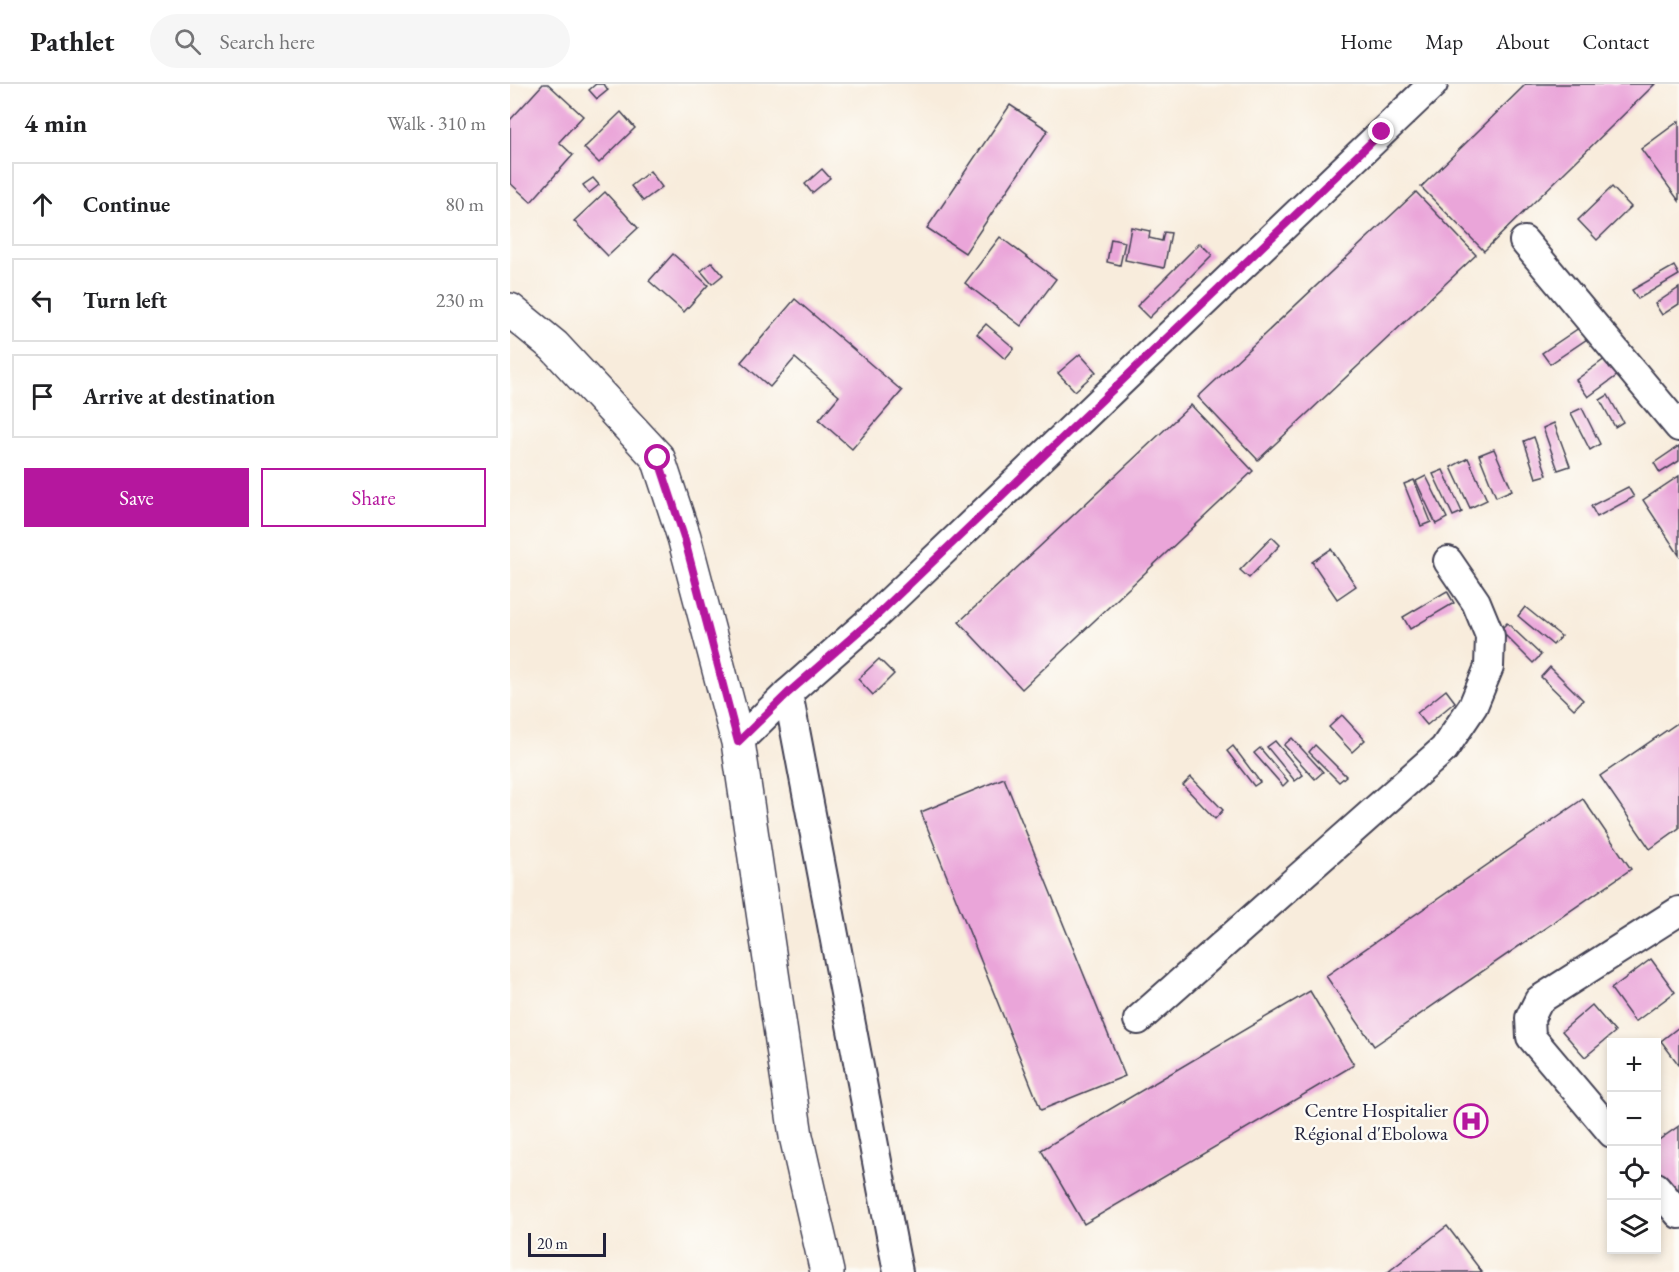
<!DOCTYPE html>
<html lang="en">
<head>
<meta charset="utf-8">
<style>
  :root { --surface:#fff; --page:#f6f6f6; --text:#202124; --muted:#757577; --line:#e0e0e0; --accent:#b5179e }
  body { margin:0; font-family:"EB Garamond",serif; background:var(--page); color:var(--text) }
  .controls { position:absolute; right:18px; bottom:18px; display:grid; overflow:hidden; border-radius:0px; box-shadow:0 3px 9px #0003 }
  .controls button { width:54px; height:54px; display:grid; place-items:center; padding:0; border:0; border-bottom:2px solid var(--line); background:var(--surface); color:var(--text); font:30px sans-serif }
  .scale { position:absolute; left:18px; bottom:15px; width:78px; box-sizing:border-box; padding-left:6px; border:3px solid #22223b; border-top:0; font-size:16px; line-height:21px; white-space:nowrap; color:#22223b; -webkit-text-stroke:4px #fdfcf7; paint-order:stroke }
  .stop { position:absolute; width:18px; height:18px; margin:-14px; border:4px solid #b5179e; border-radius:50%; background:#fff }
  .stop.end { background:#b5179e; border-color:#fff; box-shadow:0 2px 6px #0008 }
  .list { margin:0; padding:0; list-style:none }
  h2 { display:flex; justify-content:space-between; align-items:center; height:78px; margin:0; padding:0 24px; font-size:26px }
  h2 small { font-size:20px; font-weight:400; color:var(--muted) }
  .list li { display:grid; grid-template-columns:39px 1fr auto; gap:18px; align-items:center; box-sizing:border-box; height:84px; margin:0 12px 12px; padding:0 12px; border:2px solid var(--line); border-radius:0px }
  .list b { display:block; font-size:22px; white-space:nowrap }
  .list em { font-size:20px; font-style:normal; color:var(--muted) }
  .actions { display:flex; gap:12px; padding:18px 24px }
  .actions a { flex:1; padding:14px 0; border:2px solid var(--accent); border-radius:0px; text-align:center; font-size:21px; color:var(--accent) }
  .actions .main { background:var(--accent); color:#fff }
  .icon { flex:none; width:33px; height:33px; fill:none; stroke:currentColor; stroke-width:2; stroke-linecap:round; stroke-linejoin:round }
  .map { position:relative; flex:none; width:1169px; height:1188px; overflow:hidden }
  header { display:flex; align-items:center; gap:36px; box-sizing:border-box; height:84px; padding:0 30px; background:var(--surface); border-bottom:2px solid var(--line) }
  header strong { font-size:28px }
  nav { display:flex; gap:33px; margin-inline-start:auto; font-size:21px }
  .search { width:420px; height:54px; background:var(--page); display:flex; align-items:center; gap:15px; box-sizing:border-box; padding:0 21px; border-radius:33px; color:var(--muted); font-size:22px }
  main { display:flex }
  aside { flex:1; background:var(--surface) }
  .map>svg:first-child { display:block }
  .building { fill:#eaa5d9 }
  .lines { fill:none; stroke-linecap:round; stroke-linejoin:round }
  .minor-casing { stroke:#424053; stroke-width:32 }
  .major-casing { stroke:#424053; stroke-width:36 }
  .minor { stroke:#fff; stroke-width:28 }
  .major { stroke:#fff; stroke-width:33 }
  .route { stroke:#b5179e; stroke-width:8 }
  .labels { text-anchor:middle; stroke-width:5; stroke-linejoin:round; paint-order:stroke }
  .poi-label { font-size:20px; fill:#22223b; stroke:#fdfcf7; text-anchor:end }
</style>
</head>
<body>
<header>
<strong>Pathlet</strong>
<div class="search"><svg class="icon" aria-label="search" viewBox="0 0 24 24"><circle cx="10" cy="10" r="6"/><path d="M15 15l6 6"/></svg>Search here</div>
<nav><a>Home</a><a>Map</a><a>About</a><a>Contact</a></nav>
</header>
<main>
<aside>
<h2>4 min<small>Walk · 310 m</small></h2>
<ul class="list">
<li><svg class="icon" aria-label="ahead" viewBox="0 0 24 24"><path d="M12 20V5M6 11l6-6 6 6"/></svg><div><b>Continue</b></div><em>80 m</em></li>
<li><svg class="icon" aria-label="left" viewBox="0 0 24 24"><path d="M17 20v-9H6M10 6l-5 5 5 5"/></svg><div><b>Turn left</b></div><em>230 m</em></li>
<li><svg class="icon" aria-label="arrive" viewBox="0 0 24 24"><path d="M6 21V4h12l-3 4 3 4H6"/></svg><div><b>Arrive at destination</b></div></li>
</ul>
<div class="actions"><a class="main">Save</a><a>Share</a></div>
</aside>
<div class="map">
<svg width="1169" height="1188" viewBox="0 0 1169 1188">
  <rect width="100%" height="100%" fill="#fdfcf7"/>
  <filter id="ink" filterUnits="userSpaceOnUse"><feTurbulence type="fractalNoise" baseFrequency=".0167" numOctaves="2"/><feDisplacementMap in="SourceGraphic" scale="12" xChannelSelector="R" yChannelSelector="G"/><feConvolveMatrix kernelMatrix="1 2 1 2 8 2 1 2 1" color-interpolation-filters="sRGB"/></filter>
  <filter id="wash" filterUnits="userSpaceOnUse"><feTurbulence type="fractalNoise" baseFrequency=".008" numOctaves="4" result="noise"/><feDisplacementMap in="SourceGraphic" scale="24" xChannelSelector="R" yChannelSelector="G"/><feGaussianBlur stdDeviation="1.35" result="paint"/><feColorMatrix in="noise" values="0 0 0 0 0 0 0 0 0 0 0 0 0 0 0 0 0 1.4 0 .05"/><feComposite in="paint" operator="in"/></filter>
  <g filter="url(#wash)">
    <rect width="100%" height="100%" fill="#f8ecdc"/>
    <g id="blocks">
      <!-- building -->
      <g class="building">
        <polygon points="33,0 38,0 73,32 49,58 63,71 21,118 0,99 0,36"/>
        <polygon points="86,0 94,0 98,6 87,15 79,6"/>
        <polygon points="1016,0 1145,0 974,167 911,103"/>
        <polygon points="500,21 538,46 455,169 417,144"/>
        <polygon points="111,28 125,44 89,79 74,64"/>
        <polygon points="1169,37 1169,117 1131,65"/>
        <polygon points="312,85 320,94 302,109 295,100"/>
        <polygon points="140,87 152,103 133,117 121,102"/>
        <polygon points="83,94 89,101 79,109 73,101"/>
        <polygon points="1102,103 1121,123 1087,156 1068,136"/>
        <polygon points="95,108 128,144 98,172 64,137"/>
        <polygon points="906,108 966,171 748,376 688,313"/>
        <polygon points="621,143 640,147 639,154 652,157 654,148 661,149 654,184 615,176"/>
        <polygon points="490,153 546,195 511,242 455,199"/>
        <polygon points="601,155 615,158 610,181 597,178"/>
        <polygon points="690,159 702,171 639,234 627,222"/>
        <polygon points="163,170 198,201 174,228 139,197"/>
        <polygon points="202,178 213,191 202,200 191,187"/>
        <polygon points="1164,182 1169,191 1128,215 1122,206"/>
        <polygon points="1169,204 1169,220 1152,231 1145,220"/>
        <polygon points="285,215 392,307 342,365 309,336 329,312 285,274 260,303 231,278"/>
        <polygon points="476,240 504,264 495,275 467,250"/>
        <polygon points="1069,244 1077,255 1040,280 1032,269"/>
        <polygon points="1103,269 1116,285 1078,313 1066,296"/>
        <polygon points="570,270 586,288 565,307 548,289"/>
        <polygon points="1098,311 1113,338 1105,343 1090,316"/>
        <polygon points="681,321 743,387 512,605 449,538"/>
        <polygon points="1072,324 1090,360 1080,366 1061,329"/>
        <polygon points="1044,339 1060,382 1048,386 1033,344"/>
        <polygon points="1024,353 1037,391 1026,394 1014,357"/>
        <polygon points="1169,362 1169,377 1150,389 1144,379"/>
        <polygon points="984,365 1002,406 986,413 969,371"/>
        <polygon points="958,374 977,416 960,424 941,383"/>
        <polygon points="933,386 952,428 943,432 923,390"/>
        <polygon points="916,392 937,434 926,440 906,397"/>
        <polygon points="1169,392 1169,471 1133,416"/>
        <polygon points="904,396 921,438 911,442 894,400"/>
        <polygon points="1118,403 1124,413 1087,433 1081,422"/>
        <polygon points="762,453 770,461 739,494 730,486"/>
        <polygon points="821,465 846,502 827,515 802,478"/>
        <polygon points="937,507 944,519 900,545 893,533"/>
        <polygon points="1015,523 1051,552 1043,561 1008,532"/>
        <polygon points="997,539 1031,571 1023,579 990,546"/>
        <polygon points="369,575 384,590 363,611 348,595"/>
        <polygon points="1040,583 1073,616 1064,625 1031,593"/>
        <polygon points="936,606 945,618 917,641 907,629"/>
        <polygon points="832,631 855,656 842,668 819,643"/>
        <polygon points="1169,638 1169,744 1140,765 1090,692"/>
        <polygon points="782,654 813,688 805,695 774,661"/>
        <polygon points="765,657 793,691 785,697 757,663"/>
        <polygon points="805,661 836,692 829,698 799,668"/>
        <polygon points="723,662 750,698 744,702 717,667"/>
        <polygon points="750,664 778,697 773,702 744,669"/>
        <polygon points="681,693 713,726 705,735 673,701"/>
        <polygon points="494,694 615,992 531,1026 411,728"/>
        <polygon points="1073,715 1121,785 864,962 816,892"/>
        <polygon points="1141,875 1165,908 1125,938 1101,905"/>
        <polygon points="800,907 844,981 574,1140 531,1066"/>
        <polygon points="1082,921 1105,948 1075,973 1052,947"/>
        <polygon points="1169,943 1169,981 1151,957"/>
        <polygon points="1169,1042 1169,1125 1146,1092 1146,1058"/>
        <polygon points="937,1142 972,1188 878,1188"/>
      </g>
    </g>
  </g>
  <g filter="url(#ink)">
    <use href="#blocks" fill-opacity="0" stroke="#424053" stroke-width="1.5"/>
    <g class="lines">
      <!-- minor casing -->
      <g class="minor-casing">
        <g id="minor">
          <polyline points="1014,157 1169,343"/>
          <polyline points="278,609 388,1188"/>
          <polyline points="228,658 278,609 364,533 923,0"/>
          <polyline points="628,936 934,665 963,622 979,583 980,552 966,518 938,477"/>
          <polyline points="1102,1049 1021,953 1020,934 1029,916 1169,827"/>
          <polyline points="1146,1103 1169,1130"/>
        </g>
      </g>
      <!-- major casing -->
      <g class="major-casing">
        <polyline id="major" points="0,226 44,262 148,374 174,453 228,658 286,1052 317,1188"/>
      </g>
      <!-- minor -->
      <use href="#minor" class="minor"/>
      <!-- major -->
      <use href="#major" class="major"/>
    </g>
  </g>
  <g class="lines" filter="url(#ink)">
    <!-- route -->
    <polyline class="route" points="148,374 174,453 228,658 278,609 364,534 872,48"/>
  </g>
  <!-- icons -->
  <defs>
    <g id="hospital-ring" transform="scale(1.725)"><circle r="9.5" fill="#fdfcf7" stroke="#b5179e" stroke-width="1.5"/><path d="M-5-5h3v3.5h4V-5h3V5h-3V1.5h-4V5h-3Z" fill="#b5179e"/></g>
  </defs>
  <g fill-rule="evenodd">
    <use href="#hospital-ring" x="961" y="1037"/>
  </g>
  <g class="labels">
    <!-- poi labels -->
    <g class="poi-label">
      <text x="938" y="1033">Centre Hospitalier<tspan x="938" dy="23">Régional d'Ebolowa</tspan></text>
    </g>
  </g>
</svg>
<div class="controls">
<button>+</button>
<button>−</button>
<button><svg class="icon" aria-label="locate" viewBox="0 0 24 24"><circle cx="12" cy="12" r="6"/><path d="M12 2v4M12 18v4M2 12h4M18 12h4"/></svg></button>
<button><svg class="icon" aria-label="layers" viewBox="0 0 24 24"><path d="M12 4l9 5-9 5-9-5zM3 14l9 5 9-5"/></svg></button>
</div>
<div class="scale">20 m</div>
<div class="stop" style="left:148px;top:374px"></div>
<div class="stop end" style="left:872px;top:48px"></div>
</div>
</main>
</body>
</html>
